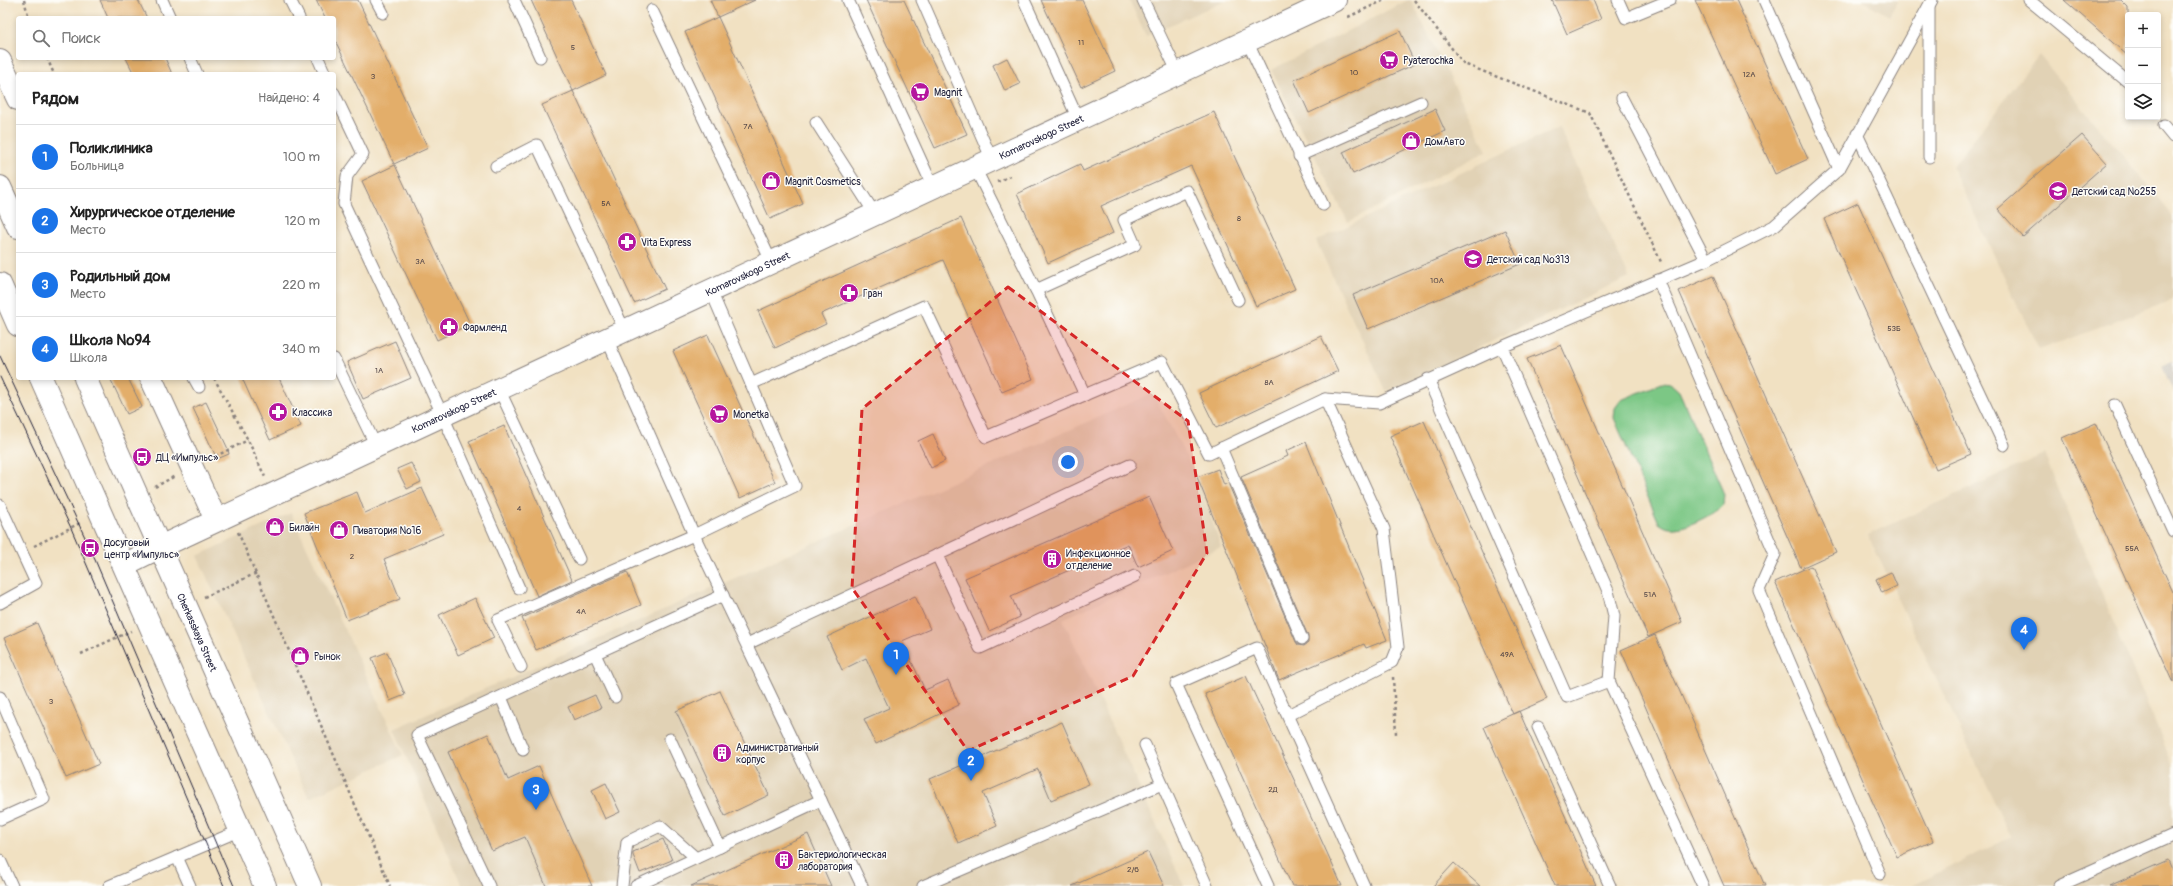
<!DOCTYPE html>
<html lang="ru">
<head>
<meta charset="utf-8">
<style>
  :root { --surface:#fff; --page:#f2f2f2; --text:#222; --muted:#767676; --line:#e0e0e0; --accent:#1a73e8 }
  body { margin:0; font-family:Pangolin,sans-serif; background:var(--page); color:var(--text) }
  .controls { position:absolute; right:12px; top:12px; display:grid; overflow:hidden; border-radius:4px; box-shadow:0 2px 6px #0003 }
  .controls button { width:36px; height:36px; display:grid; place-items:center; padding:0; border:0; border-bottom:1px solid var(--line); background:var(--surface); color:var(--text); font:20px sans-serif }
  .you { position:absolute; left:1068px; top:462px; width:14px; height:14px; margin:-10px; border:3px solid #fff; border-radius:50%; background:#1a73e8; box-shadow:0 0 0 6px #1a73e833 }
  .badge { display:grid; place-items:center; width:26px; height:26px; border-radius:50%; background:var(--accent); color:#fff; font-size:13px; font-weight:700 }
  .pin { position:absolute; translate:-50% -33px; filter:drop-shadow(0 1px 2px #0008) }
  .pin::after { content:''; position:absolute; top:21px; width:14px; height:12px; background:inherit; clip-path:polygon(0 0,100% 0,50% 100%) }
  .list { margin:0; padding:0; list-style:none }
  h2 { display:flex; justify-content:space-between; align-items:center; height:52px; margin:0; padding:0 16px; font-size:17px }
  h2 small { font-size:13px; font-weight:400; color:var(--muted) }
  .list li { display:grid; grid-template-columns:26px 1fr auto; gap:12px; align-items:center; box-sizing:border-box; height:64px; padding:0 16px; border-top:1px solid var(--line) }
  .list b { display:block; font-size:15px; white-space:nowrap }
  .list p { margin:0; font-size:13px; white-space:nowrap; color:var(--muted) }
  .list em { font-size:13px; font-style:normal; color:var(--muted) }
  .icon { flex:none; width:22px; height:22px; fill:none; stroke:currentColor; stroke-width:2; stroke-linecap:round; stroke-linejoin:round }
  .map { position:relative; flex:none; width:2173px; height:886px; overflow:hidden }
  .search { position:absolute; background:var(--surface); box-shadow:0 2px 6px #0003; left:16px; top:16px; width:320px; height:44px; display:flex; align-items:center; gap:10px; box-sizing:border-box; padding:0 14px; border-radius:4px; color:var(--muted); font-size:15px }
  .panel { position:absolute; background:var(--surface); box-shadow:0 2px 6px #0003; left:16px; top:72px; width:320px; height:308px; border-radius:4px }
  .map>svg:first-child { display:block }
  .built { fill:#e1d2b5 }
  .industrial { fill:#c9c3b8 }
  .green { fill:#7bc785; stroke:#4e7460 }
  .building { fill:#e3ae6b }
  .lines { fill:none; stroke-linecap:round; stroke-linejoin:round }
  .service-casing { stroke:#8a827e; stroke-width:13 }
  .minor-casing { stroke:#8a827e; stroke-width:24 }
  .tertiary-casing { stroke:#8a827e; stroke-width:24 }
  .secondary-casing { stroke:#8a827e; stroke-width:24 }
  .path { stroke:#8a827e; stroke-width:2.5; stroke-dasharray:3 3; stroke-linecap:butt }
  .service { stroke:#fff; stroke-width:11 }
  .minor { stroke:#fff; stroke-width:22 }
  .tertiary { stroke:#fff; stroke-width:22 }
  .secondary { stroke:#fff; stroke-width:22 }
  .tram { stroke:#22223b; stroke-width:1 }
  .marked { fill:#d62828; fill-opacity:0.2; stroke:#d62828; stroke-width:3; stroke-dasharray:8 5; stroke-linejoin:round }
  .labels { text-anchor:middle; stroke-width:3; stroke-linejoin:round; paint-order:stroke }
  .number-label { font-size:8px; fill:#524547 }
  .poi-label { font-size:10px; fill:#22223b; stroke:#fdfcf7; text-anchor:start }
  .street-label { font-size:10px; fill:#22223b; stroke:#fdfcf7 }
</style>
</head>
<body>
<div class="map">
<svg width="2173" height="886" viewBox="0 0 2173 886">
  <rect width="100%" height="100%" fill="#fdfcf7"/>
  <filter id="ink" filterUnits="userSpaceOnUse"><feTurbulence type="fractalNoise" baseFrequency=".025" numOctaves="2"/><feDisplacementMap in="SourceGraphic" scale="8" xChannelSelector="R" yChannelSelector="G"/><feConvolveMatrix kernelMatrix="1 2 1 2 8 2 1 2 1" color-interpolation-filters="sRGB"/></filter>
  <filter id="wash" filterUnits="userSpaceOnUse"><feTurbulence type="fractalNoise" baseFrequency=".012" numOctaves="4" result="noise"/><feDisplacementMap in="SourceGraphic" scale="16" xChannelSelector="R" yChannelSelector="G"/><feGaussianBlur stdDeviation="0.9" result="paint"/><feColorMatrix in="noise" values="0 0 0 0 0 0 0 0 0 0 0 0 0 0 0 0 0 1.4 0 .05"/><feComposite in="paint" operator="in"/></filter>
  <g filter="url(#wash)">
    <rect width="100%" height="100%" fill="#f1e1c2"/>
    <!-- built -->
    <g class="built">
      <polygon points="1129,0 1226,0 1146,36"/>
      <polygon points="1408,0 1411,0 1487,151 1348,222 1271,70"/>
      <polygon points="1862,0 1898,0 1889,16"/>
      <polygon points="2039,55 2173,216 2173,300 2039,350 1952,167"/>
      <polygon points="1559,127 1629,277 1386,391 1316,241"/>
      <polygon points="1153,393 1197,477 1221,547 1063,619 1184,886 462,886 394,729"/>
      <polygon points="2044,454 2173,766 2173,886 1911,886 2011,837 1868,535"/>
      <polygon points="291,513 403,755 309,798 197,556"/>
    </g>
    <!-- industrial -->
    <polygon class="industrial" points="2173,362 2173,391 2162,366"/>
    <!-- green -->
    <path class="green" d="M1662 383 1671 384 1679 391 1724 494 1723 505C1713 515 1684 530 1670 528 1666 528 1662 525 1659 523L1614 418 1615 408 1621 400Z"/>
    <g id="blocks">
      <!-- building -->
      <g class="building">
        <polygon points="100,0 138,0 147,18 108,18"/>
        <polygon points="316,0 358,0 428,148 394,164 334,38 334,18 325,18"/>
        <polygon points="531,0 571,0 606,75 573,91"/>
        <polygon points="710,0 755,0 718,17"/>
        <polygon points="866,0 904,0 967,134 935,148"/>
        <polygon points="1041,0 1082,0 1115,71 1081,87"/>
        <polygon points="1552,0 1593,0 1601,19 1567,34"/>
        <polygon points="1695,0 1736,0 1808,159 1775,174"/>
        <polygon points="2064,0 2121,0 2128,7 2128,56"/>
        <polygon points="718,17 803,204 770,219 685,32"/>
        <polygon points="1400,31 1415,64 1309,113 1294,80"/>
        <polygon points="126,58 165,58 172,74 134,74"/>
        <polygon points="1007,58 1020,84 1005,91 993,65"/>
        <polygon points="573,91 665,289 634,303 542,105"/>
        <polygon points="1435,109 1445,131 1353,174 1343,152"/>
        <polygon points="1214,112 1295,289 1256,306 1191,166 1101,206 1113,233 1048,263 1017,194 1080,164 1083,171"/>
        <polygon points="2082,135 2107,163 2023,237 1998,209"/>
        <polygon points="395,165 470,324 437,340 362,181"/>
        <polygon points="1858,203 1971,454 1936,469 1824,219"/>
        <polygon points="961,218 1033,379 1002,392 943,260 821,314 826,324 775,348 758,311"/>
        <polygon points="1505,230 1520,264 1368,329 1353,295"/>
        <polygon points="1713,276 1836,552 1801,568 1679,291"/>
        <polygon points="708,335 775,482 740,498 673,351"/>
        <polygon points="1321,336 1338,371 1216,428 1199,393"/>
        <polygon points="395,341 411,378 363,399 347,362"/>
        <polygon points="1561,345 1682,622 1648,637 1527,359"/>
        <polygon points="110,378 128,378 142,407 127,414"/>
        <polygon points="242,378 279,378 301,426 270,440"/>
        <polygon points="206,402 228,449 229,454 217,459 193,408"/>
        <polygon points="1424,421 1547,699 1513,714 1390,436"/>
        <polygon points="2096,423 2173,592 2173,683 2062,438"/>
        <polygon points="504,426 572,580 537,596 469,441"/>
        <polygon points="933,434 945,461 931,468 918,441"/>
        <polygon points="1306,442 1387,640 1366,648 1364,644 1279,680 1197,477 1218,469 1224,485 1228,483 1296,642 1298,645 1304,646 1308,643 1308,636 1241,477 1288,456 1286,451"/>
        <polygon points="411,463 421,482 407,489 397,469"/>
        <polygon points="422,488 443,534 384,559 400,599 347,620 304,513 357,492 365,513"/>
        <polygon points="1149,497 1173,551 1138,567 1128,544 1011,596 1020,617 989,631 965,578"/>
        <polygon points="1811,566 1933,841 1897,857 1775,582"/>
        <polygon points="627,572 641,605 536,650 522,618"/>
        <polygon points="1891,572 1897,586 1882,593 1876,579"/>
        <polygon points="915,596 930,629 902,641 925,690 948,680 959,705 876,744 864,719 889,708 866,658 842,670 827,637"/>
        <polygon points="475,598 494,638 458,655 439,615"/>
        <polygon points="37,623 99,764 66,778 4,638"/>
        <polygon points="1655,635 1765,886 1724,886 1652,722 1621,650"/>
        <polygon points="387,652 405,695 390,701 372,658"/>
        <polygon points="1246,676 1296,784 1342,886 1292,886 1205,694"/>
        <polygon points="720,691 769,795 725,816 676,711"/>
        <polygon points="595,695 601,708 574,720 568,707"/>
        <polygon points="1519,711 1529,734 1596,886 1555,886 1484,727"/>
        <polygon points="1062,722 1089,784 1051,800 1038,769 983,793 997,826 958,843 930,779"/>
        <polygon points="488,734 508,780 539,766 592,886 546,886 525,837 492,851 448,752"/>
        <polygon points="606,783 620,812 605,819 592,790"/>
        <polygon points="808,834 831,886 691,886"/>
        <polygon points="663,839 672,860 640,873 633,855 633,852"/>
        <polygon points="1148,852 1164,886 1072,886"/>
        <polygon points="2168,860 2173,872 2173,886 2109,886"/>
        <polygon points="1454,863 1480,886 1433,886"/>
      </g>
    </g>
  </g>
  <g filter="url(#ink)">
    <use href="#blocks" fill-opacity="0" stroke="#8a827e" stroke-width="1"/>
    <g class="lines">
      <!-- service casing -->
      <g class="service-casing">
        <g id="service">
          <polyline points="162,0 170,18"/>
          <polyline points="290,0 299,18"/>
          <polyline points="376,0 383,13"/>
          <polyline points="514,0 540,57"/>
          <polyline points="848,0 933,187"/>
          <polyline points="922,0 992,160"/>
          <polyline points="1024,0 1078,119"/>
          <polyline points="1143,0 1178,73"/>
          <polyline points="1618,0 1626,18 1670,0"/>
          <polyline points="1764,0 1839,169"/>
          <polyline points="2029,0 2128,82"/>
          <polyline points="1929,6 1929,157"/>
          <polyline points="652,10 771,261"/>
          <polyline points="1247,41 1323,205"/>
          <polyline points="190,58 197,74"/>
          <polyline points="318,58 325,74"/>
          <polyline points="334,93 363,154 347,176 344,204 443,416 519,588"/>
          <polyline points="1622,98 1706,260"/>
          <polyline points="816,122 875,214"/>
          <polyline points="2164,126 2173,137"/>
          <polyline points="1857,134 2004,445"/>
          <polyline points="1299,156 1421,102"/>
          <polyline points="496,166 537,145 625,331"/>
          <polyline points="975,168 1036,290 1085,395"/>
          <polyline points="1658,280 1775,554 1759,590 1880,874"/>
          <polyline points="1036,290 1135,245 1124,220 1187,191 1238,300"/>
          <polyline points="607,339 694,535 862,886"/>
          <polyline points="1502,347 1608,591 1614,616 1609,681 1703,886"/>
          <polyline points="334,359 376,446"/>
          <polyline points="194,378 199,387"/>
          <polyline points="1428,379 1567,697 1609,681"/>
          <polyline points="751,384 924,306 986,437 1162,362 1209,454 1325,399 1379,403 1502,347 1706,260 1774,226 1839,169 1932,0"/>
          <polyline points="499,389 579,559"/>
          <polyline points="2115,405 2173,531"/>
          <polyline points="1221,448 1302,639"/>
          <polyline points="0,505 36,583 0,603"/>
          <polyline points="937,555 980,648 1135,576"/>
          <polyline points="747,644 1130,465"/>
          <polyline points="595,654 615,697"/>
          <polyline points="521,667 498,620 694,535 795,486 711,291"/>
          <polyline points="0,697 44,799 0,819"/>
          <polyline points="501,697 523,750"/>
          <polyline points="1288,715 1392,662 1398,647 1384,529 1325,399"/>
          <polyline points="1538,727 1610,886"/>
          <polyline points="670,739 720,847"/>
          <polyline points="1145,745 1207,886"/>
          <polyline points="177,857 190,886"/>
          <polyline points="0,860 12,886"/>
          <polyline points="109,886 241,830"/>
          <polyline points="489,886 417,735 723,595"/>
          <polyline points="622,886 627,842 660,826 696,858"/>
          <polyline points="636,886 821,800"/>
          <polyline points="923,886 1162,784"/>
          <polyline points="1268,886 1176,684 1257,648 1364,886"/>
          <polyline points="2059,886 2173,835"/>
        </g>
      </g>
      <!-- minor casing -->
      <g class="minor-casing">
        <g id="minor">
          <polyline points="0,61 18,99"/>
          <polyline points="151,378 216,520"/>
        </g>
      </g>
      <!-- tertiary casing -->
      <g class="tertiary-casing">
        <g id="tertiary">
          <path id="s1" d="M160 547 1335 0"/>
        </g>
      </g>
      <!-- secondary casing -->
      <g class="secondary-casing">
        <g id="secondary">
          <polyline points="0,187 18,227"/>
          <polyline points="0,284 18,325"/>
          <polyline points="41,378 265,886"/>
          <path id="s2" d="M85 378 310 886"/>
          <polyline points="124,565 160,547"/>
        </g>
      </g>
      <!-- path -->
      <g class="path">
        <polyline points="24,0 29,18"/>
        <polyline points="1414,0 1464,64 1590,113 1662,264"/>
        <polyline points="1348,17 1385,0"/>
        <polyline points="47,58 54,74"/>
        <polyline points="997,182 1013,175"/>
        <polyline points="214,378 248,440 265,477"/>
        <polyline points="210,459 248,440"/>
        <polyline points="155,487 175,476"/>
        <polyline points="238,532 390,886"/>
        <polyline points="34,546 82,522"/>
        <polyline points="204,597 257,573"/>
        <polyline points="81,654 131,631"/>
        <polyline points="1393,677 1396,734"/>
      </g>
      <!-- service -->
      <use href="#service" class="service"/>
      <!-- minor -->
      <use href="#minor" class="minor"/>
      <!-- tertiary -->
      <use href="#tertiary" class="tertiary"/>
      <!-- secondary -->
      <use href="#secondary" class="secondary"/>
      <!-- tram -->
      <g class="tram">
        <polyline points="0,356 90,548 234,886"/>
        <polyline points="0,377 71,528 224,886"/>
      </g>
    </g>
  </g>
  <!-- marked area -->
  <path class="marked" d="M1008 287 1188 421 1207 553 1133 676 968 751 852 588 862 409Z"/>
  <!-- icons -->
  <defs>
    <g id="supermarket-disc" transform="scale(1)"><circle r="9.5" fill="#b5179e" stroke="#fdfcf7"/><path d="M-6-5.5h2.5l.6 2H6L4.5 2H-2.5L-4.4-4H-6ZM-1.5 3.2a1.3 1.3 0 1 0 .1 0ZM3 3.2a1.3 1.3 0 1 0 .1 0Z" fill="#fff"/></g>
    <g id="shop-disc" transform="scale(1)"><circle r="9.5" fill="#b5179e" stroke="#fdfcf7"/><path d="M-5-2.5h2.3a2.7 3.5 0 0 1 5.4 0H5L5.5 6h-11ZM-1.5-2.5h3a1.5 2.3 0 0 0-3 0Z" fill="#fff"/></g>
    <g id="school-disc" transform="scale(1)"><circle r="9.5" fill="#b5179e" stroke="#fdfcf7"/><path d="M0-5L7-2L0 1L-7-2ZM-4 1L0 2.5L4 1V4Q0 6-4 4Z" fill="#fff"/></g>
    <g id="pharmacy-disc" transform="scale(1)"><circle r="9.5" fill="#b5179e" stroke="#fdfcf7"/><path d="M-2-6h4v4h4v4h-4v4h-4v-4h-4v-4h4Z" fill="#fff"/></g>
    <g id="bus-disc" transform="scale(1)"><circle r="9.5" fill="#b5179e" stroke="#fdfcf7"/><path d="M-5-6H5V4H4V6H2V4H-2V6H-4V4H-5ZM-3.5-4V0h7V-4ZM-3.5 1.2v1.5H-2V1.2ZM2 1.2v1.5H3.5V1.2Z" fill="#fff"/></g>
    <g id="building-disc" transform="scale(1)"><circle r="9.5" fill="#b5179e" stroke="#fdfcf7"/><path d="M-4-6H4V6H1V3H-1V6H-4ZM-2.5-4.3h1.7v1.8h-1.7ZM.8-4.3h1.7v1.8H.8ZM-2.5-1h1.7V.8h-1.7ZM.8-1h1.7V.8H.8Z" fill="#fff"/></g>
  </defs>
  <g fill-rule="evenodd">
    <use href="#supermarket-disc" x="1389" y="60"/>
    <use href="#supermarket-disc" x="920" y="92"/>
    <use href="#shop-disc" x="1411" y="141"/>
    <use href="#shop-disc" x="771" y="181"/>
    <use href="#school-disc" x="2058" y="191"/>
    <use href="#pharmacy-disc" x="627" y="242"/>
    <use href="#school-disc" x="1473" y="259"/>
    <use href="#pharmacy-disc" x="849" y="293"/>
    <use href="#pharmacy-disc" x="449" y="327"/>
    <use href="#pharmacy-disc" x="278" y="412"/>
    <use href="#supermarket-disc" x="719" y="414"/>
    <use href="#bus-disc" x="142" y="457"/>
    <use href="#shop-disc" x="275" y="527"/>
    <use href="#shop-disc" x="339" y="530"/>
    <use href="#bus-disc" x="90" y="548"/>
    <use href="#building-disc" x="1052" y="559"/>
    <use href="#shop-disc" x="300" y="656"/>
    <use href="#building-disc" x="722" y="753"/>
    <use href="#building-disc" x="784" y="860"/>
  </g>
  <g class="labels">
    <!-- number labels -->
    <g class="number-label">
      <text x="1081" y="45">11</text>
      <text x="573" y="50">5</text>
      <text x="1354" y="75">10</text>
      <text x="1749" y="77">12А</text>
      <text x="373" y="79">3</text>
      <text x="748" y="129">7А</text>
      <text x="606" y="206">5А</text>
      <text x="1239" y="221">8</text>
      <text x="420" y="264">3А</text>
      <text x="1437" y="283">10А</text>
      <text x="1894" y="331">53Б</text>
      <text x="379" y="373">1А</text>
      <text x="1269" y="385">8А</text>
      <text x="519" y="511">4</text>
      <text x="2132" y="551">55А</text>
      <text x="352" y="559">2</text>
      <text x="1650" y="597">51А</text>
      <text x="581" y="614">4А</text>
      <text x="1507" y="657">49А</text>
      <text x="51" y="704">3</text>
      <text x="1273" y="792">2Д</text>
      <text x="1133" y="872">2/6</text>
    </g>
    <!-- poi labels -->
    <g class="poi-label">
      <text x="1403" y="64">Pyaterochka</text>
      <text x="934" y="96">Magnit</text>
      <text x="1425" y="145">ДомАвто</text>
      <text x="785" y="185">Magnit Cosmetics</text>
      <text x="2072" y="195">Детский сад №255</text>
      <text x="641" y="246">Vita Express</text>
      <text x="1487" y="263">Детский сад №313</text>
      <text x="863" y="297">Гран</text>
      <text x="463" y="331">Фармленд</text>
      <text x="292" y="416">Классика</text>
      <text x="733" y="418">Monetka</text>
      <text x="156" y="461">ДЦ «Импульс»</text>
      <text x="289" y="531">Билайн</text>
      <text x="353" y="534">Пиватория №16</text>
      <text x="104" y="546">Досуговый<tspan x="104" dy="12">центр «Импульс»</tspan></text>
      <text x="1066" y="557">Инфекционное<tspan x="1066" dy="12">отделение</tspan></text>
      <text x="314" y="660">Рынок</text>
      <text x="736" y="751">Административный<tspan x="736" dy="12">корпус</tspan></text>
      <text x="798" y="858">Бактериологическая<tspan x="798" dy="12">лаборатория</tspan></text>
    </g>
    <!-- street labels -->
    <g class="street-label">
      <text dy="4" stroke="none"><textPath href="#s1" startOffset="972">Komarovskogo Street</textPath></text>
      <text dy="4" stroke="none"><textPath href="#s1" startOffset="648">Komarovskogo Street</textPath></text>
      <text dy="4" stroke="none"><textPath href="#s1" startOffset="324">Komarovskogo Street</textPath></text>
      <text dy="4" stroke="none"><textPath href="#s2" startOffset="278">Cherkasskaya Street</textPath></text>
    </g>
  </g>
</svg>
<div class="controls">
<button>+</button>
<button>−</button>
<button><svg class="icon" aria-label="layers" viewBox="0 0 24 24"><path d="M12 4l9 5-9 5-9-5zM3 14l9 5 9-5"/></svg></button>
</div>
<div class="you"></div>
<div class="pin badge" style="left:896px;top:675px">1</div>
<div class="pin badge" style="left:971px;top:781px">2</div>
<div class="pin badge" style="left:536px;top:810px">3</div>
<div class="pin badge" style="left:2024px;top:650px">4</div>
<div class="search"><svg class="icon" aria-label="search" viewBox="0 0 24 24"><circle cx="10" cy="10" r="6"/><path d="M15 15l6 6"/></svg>Поиск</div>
<section class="panel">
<h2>Рядом<small>Найдено: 4</small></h2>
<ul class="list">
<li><span class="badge">1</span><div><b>Поликлиника</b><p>Больница</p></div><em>100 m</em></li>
<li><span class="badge">2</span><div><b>Хирургическое отделение</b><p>Место</p></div><em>120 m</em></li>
<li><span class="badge">3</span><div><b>Родильный дом</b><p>Место</p></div><em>220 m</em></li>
<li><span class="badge">4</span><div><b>Школа №94</b><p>Школа</p></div><em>340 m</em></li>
</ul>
</section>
</div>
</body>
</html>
